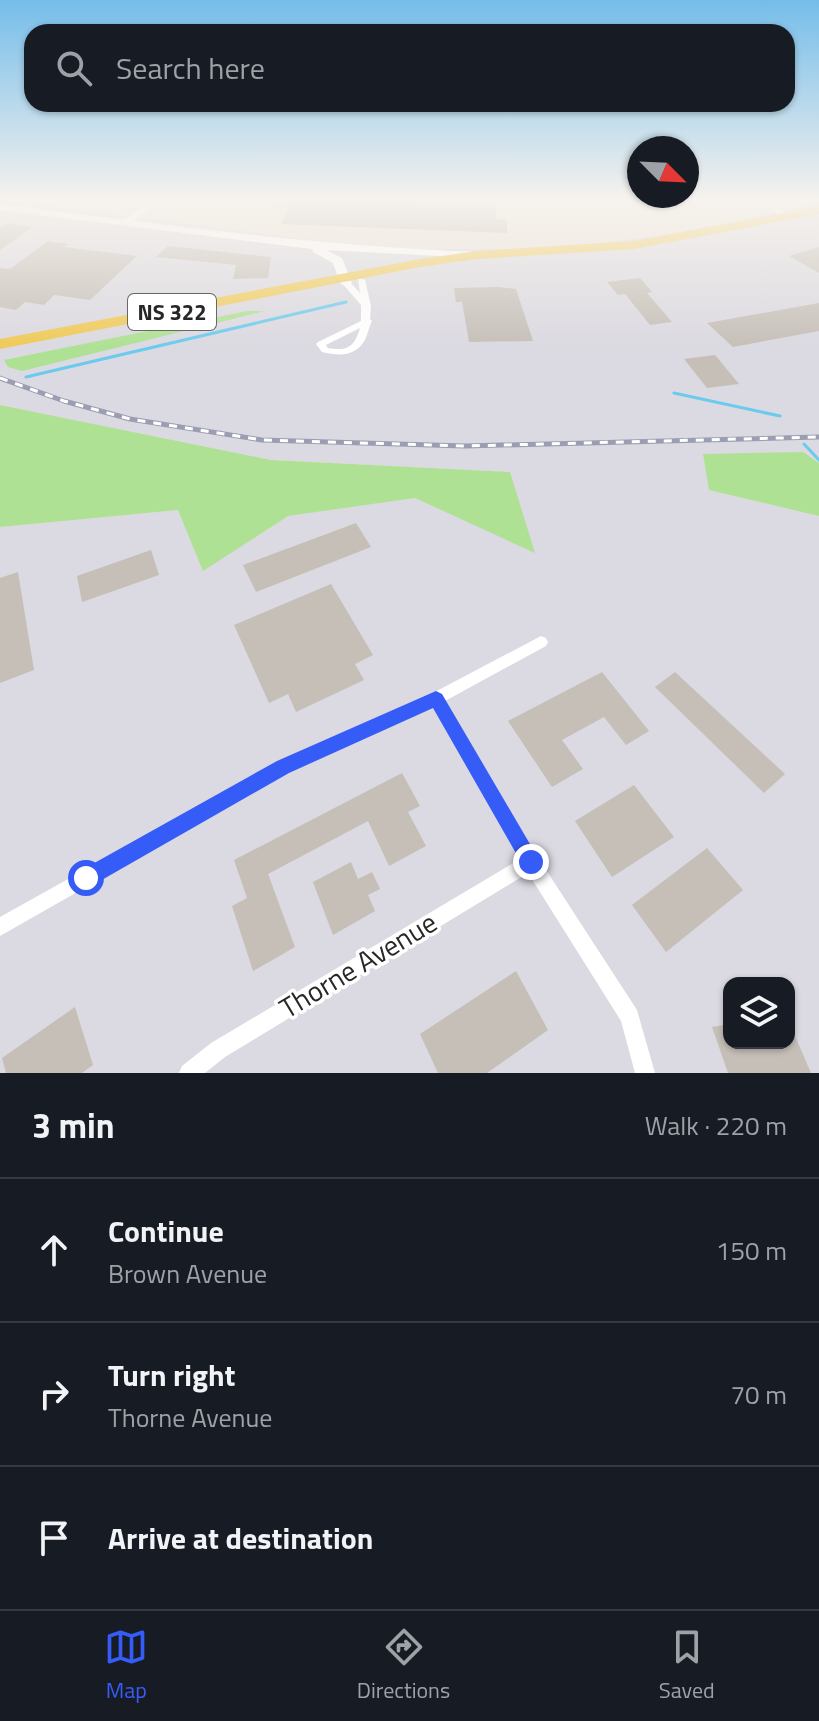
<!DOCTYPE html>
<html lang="en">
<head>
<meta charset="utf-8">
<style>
  :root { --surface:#171b24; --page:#242831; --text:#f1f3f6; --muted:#9ea1a6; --line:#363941; --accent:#365cf8 }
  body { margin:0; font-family:"Titillium Web",sans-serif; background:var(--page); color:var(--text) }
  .controls { position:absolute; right:24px; bottom:24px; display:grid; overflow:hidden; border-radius:16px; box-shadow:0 2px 6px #0004 }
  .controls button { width:72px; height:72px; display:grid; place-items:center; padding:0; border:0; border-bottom:2px solid var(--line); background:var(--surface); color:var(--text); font:40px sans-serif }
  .compass { position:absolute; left:627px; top:136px; width:72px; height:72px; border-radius:50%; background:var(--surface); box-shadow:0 2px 6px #0004; rotate:114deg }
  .stop { position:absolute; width:24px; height:24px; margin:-18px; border:6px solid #365cf8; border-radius:50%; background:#fff }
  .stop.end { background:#365cf8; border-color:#fff; box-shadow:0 2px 8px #0008 }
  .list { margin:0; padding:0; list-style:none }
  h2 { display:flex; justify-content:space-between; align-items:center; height:104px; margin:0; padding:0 32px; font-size:34px }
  h2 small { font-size:26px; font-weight:400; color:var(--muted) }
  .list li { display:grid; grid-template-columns:52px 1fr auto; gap:24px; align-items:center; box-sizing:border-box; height:144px; padding:0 32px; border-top:2px solid var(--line) }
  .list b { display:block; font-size:30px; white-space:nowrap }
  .list p { margin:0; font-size:26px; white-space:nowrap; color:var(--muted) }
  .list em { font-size:26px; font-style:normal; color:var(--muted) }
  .icon { flex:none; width:44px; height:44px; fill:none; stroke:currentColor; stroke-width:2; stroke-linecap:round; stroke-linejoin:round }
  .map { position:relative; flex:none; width:819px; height:1073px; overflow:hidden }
  .search { position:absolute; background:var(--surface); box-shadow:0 2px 6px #0004; left:24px; right:24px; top:24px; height:88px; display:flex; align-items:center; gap:20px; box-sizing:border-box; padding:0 28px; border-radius:24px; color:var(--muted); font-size:30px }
  .sheet { height:536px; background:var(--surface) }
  nav { display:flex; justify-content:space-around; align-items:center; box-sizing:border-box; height:112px; border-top:2px solid var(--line); background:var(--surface); font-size:22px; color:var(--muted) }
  nav a { display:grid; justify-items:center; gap:4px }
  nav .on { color:var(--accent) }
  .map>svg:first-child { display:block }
  .industrial { fill:#dbd9e1; fill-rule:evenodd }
  .green { fill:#aee193 }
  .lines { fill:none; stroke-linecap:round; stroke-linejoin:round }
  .stream { stroke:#6acbed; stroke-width:3 }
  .building { fill:#c5bfb8 }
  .minor { fill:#fff; fill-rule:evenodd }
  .secondary { fill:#fff; fill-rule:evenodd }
  .primary { fill:#efca58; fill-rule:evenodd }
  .rail-casing { stroke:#9b9eb1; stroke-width:5 }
  .rail { stroke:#fff; stroke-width:3; stroke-dasharray:8; stroke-linecap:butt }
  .route { fill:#365cf8 }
  .labels { text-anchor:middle; stroke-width:7; stroke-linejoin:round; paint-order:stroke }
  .shield { fill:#fff; stroke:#686868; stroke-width:2 }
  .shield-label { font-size:22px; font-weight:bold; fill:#272727 }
  .near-street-label { font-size:28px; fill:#272727; stroke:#fff }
</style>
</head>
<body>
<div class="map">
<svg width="819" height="1073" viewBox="0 0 819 1073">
  <rect width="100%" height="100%" fill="#eae2d8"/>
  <!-- industrial -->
  <path class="industrial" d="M0 199 378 249H546L701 231 767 213 819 204V463L803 452 703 455 709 490 819 516V1073H0V527L179 510 203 570 288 516 415 498 534 552 509 472 271 460 0 405ZM729 983H789V1043H729Z"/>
  <!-- green -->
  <g class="green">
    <polygon points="247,311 265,311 22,371 8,367 4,360"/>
    <polygon points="0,405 271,460 510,472 535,553 415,498 288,516 203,571 178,510 0,527"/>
    <polygon points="803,452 819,463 819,516 709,490 703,454"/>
  </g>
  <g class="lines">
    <!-- stream -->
    <g class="stream">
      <polyline points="26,377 346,302"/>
      <polyline points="674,393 780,416"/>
      <polyline points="804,444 819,460"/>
    </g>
  </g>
  <!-- building -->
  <g class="building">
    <polygon points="271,198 496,203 496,219 507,220 507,233 281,224 288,208 271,207"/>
    <polygon points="8,223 32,227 0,250 0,228"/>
    <polygon points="48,241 68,244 64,247 137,256 90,300 54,295 44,305 25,302 16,310 0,307 0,268 10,269"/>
    <polygon points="168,246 271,257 268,278 233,279 236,265 156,257"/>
    <polygon points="819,247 819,273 789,256"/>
    <polygon points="640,278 652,292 647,293 672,322 650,325 625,294 618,295 607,282"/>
    <polygon points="499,287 516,289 533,341 469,342 462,302 456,302 454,288"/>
    <polygon points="819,303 819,331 733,347 707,323"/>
    <polygon points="715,355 739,384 707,388 684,359"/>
    <polygon points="356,523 371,547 256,592 243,565"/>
    <polygon points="151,550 159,575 82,602 77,576"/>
    <polygon points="18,572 34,670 0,683 0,578"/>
    <polygon points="331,584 373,655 355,664 364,680 296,712 288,694 269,703 234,625"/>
    <polygon points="602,672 649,731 626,745 604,717 562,740 583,769 552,787 508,721"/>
    <polygon points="675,672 785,774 764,793 655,687"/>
    <polygon points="402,773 420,806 408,812 426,846 389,866 368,821 268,874 295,947 253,971 232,906 247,898 234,860"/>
    <polygon points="634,785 674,837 612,877 575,821"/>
    <polygon points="707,848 743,890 666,952 632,905"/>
    <polygon points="351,862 358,879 372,872 380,889 368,895 375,911 333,935 313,882"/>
    <polygon points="516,971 548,1030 487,1073 438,1073 420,1034"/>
    <polygon points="75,1007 93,1065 82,1073 6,1073 2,1058"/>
    <polygon points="789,1022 811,1073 728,1073 712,1027 729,1024 729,1043 789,1043"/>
  </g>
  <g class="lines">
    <!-- minor -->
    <g class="minor">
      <polygon points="157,199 164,199 129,224 123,224 123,220"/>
      <polygon points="756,199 763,199 790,216 783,218"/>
      <path d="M358 278 365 280 371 306 370 319 372 321C369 327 368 333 365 340 355 357 339 356 322 352L316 344 318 342 361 321V305L342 283 349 281 360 293ZM360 328C354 348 347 351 328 348L326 345Z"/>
      <polygon points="541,636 546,638 548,642 546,646 445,701 537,856 637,1010 655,1073 635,1073 621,1021 528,873 225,1057 205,1073 179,1073 182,1066 211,1043 520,859 433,707 288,772 0,936 0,917 278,762 431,694"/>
    </g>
    <!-- secondary -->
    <path class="secondary" d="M0 204C159 224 317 246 477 252L483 255 477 258 326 250 342 258 352 283 346 287 340 283 333 263 313 252 312 249 0 210Z"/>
    <!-- primary -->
    <polygon class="primary" points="819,206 819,214 634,249 477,259 420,267 0,349 0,339 420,259 477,251 634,241"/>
    <!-- rail casing -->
    <g class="rail-casing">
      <polyline id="rail" points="0,378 64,401 130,419 262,440 465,446 819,437"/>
    </g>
    <!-- rail -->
    <use href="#rail" class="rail"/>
  </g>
  <!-- sky -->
  <linearGradient id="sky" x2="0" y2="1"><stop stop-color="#75bdea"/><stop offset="0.57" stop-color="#f6f2ed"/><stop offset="1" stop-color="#f6f2ed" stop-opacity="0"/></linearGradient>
  <rect width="819" height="349" fill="url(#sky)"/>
  <!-- route -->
  <polygon class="route" points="436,691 442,694 537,856 537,869 525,869 433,708 289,773 93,885 80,885 80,871 277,761"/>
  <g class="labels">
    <!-- shield labels -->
    <rect class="shield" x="128" y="294" width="88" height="36" rx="6"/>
    <g class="shield-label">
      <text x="172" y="320">NS 322</text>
    </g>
    <!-- near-street labels -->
    <g class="near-street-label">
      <text transform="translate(358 965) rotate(-31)" y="10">Thorne Avenue</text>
    </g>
  </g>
</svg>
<div class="controls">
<button><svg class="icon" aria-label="layers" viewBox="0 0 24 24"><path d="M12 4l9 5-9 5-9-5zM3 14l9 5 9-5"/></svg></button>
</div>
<svg class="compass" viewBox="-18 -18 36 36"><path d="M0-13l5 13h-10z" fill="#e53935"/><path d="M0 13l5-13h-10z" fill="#9ea1a6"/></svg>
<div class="stop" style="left:86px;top:878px"></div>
<div class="stop end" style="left:531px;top:862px"></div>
<div class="search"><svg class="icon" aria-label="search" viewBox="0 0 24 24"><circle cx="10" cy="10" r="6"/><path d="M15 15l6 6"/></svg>Search here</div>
</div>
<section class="sheet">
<h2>3 min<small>Walk · 220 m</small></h2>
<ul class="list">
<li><svg class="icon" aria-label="ahead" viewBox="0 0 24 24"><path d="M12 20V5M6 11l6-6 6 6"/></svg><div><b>Continue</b><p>Brown Avenue</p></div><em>150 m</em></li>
<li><svg class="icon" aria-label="right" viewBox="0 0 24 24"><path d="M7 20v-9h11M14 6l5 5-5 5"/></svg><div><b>Turn right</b><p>Thorne Avenue</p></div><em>70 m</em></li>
<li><svg class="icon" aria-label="arrive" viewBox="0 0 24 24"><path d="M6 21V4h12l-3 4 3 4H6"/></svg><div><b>Arrive at destination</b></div></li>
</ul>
</section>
<nav>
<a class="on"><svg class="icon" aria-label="map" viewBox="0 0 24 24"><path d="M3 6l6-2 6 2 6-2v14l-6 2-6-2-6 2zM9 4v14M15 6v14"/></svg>Map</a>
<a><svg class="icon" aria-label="directions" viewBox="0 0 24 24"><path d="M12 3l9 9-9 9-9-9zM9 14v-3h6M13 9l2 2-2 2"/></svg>Directions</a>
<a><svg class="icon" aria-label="saved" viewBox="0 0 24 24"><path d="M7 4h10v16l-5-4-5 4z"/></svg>Saved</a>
</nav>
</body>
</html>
